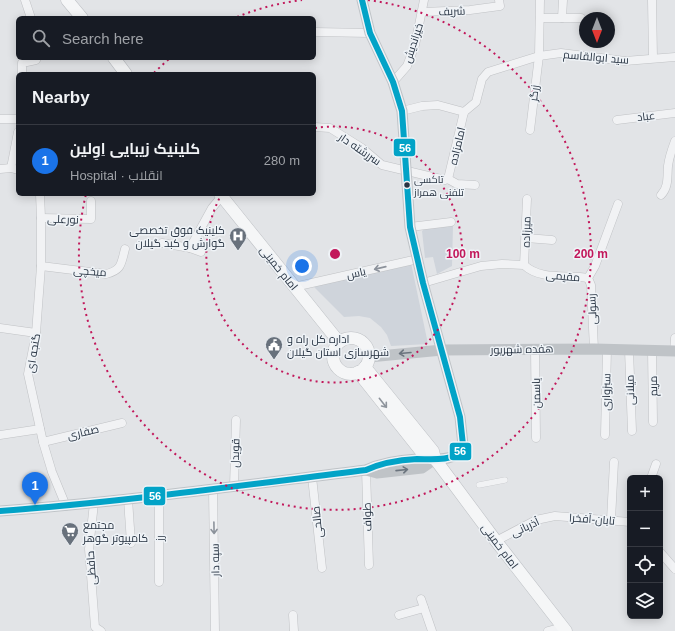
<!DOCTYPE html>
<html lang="en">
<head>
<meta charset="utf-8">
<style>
  :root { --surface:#171b24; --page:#242831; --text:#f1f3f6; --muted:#9ea1a6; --line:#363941; --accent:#1a73e8 }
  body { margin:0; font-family:Helvetica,Cairo,sans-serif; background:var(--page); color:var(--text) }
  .controls { position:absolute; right:12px; bottom:12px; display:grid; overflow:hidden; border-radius:6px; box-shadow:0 2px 10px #0003 }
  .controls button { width:36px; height:36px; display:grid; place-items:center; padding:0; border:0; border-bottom:1px solid var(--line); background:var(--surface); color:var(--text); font:20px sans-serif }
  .compass { position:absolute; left:579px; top:12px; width:36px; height:36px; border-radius:50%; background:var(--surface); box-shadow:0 2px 10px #0003; rotate:180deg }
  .you { position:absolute; left:302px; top:266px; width:14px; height:14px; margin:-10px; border:3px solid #fff; border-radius:50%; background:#1a73e8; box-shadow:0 0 0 6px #1a73e833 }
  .badge { display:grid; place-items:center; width:26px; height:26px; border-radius:50%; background:var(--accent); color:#fff; font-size:13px; font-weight:700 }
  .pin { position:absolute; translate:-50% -33px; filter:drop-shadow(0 1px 2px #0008) }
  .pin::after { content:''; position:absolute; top:21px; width:14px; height:12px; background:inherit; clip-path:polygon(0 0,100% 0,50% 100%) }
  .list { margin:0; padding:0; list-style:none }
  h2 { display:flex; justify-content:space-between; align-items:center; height:52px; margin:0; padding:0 16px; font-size:17px }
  h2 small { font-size:13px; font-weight:400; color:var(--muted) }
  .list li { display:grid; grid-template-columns:26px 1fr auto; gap:12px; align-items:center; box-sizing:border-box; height:72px; padding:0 16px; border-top:1px solid var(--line) }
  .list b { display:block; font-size:15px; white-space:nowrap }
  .list p { margin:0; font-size:13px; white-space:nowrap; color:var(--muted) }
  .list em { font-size:13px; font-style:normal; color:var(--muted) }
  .icon { flex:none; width:22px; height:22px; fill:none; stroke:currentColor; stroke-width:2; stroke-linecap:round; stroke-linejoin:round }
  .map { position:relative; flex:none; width:675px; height:631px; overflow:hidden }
  .search { position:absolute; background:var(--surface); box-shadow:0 2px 10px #0003; left:16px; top:16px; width:300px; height:44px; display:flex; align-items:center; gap:10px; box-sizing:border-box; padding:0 14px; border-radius:6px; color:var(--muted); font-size:15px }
  .panel { position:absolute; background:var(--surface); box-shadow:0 2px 10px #0003; left:16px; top:72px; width:300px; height:124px; border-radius:6px }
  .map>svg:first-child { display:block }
  .built { fill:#cfd4db }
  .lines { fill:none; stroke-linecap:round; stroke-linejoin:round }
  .pedestrian-casing { stroke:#c0c2c5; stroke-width:6 }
  .minor-casing { stroke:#c0c2c5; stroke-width:9 }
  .primary-casing { stroke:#bec1c5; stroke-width:13 }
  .pedestrian { stroke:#f1f2f4; stroke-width:5.5 }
  .minor { stroke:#f1f2f4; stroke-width:8 }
  .secondary { stroke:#bfc3c7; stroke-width:11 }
  .primary { stroke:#f5f6f7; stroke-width:12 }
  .bus-1-casing { stroke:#eff3f7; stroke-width:9 }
  .bus-1 { stroke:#02a3c7; stroke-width:6 }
  .oneway { stroke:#8c929b }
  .oneway2 { stroke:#6b747e }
  .oneway3 { stroke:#8e949c }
  .ring { fill:none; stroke:#c2185b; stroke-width:2; stroke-dasharray:2 4 }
  .bus-dot { fill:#273342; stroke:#eff3f7; stroke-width:1.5 }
  .labels { text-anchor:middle; stroke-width:3; stroke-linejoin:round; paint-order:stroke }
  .bus-label { font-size:10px; fill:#273342; stroke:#eff3f7; text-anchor:start }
  .street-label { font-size:11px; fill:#273342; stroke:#eff3f7 }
  .poi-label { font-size:11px; fill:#273342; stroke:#eff3f7; text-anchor:start }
  .centre { fill:#c2185b; stroke:#eff3f7; stroke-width:2 }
  .ring-label { font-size:12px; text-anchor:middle; font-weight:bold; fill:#c2185b; stroke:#eff3f7; stroke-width:3; stroke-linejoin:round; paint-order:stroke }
  .line-badge { stroke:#eff3f7; stroke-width:1.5 }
  .badge-label { font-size:11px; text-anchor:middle; font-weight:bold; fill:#fff }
</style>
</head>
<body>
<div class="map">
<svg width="675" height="631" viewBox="0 0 675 631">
  <rect width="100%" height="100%" fill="#e2e4e7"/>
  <!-- built -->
  <g class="built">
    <polygon points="449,224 453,226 452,266 437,274 433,257 425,258 422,231 425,228"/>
    <polygon points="411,263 428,344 391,346 387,335 381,327 370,318 359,316 344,317 312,285"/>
  </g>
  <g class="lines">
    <!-- pedestrian casing -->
    <g class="pedestrian-casing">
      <polyline id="pedestrian" points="479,485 505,480"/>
    </g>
    <!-- minor casing -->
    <g class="minor-casing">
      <g id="minor">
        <polyline points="25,0 31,18"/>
        <polyline points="652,0 653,58"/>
        <polyline points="423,12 470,10 500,6 499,0"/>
        <polyline points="540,18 562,18 563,0"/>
        <polyline points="562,18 581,18"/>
        <polyline points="314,32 370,33"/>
        <polyline points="22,74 22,63 36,60 37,58"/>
        <polyline points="393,82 407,66 415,45 424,0"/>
        <polyline points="402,111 422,106 438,105 464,112"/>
        <polyline points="464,112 476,102 482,79 488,72 539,56 561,53 625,61 675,57"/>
        <polyline points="0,119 18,119"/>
        <polyline points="617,120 675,113"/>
        <polyline points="314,127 330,128 362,148 382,165 445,180 448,179"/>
        <polyline points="530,130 539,56 540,0"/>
        <polyline points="11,168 18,132"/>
        <polyline points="0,169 11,168 18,170"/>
        <polyline points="448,179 464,112"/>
        <polyline points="448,179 457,184 475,185"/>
        <polyline points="40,194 41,218 41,266 36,333 28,374 43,442 52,472 66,506"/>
        <path d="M661 195C669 187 667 176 668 166 669 157 672 149 675 141"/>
        <polyline points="41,218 91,219 91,201"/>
        <polyline points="410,227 451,222"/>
        <polyline points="526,238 552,240"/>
        <polyline points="162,243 190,248 201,252"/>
        <polyline points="190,248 212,208 222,196"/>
        <polyline points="524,265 527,199"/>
        <path d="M41 266 106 274C122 270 121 264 125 249"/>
        <path d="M423 283 481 266 502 264 524 265C541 281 568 274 588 278"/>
        <polyline points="294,287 418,259"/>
        <polyline points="0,328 36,333"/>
        <polyline points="535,349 536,438"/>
        <polyline points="594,349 591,285 588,278 595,266 618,204"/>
        <polyline points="629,350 632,431"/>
        <polyline points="652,350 653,422"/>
        <polyline points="674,351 675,338"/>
        <polyline points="0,435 40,429"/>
        <polyline points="605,435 607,349"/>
        <polyline points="43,442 122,423"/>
        <polyline points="366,470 369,565"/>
        <polyline points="312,477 322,568"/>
        <polyline points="651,478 656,464"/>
        <polyline points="234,486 236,420"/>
        <polyline points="213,489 215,631"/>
        <polyline points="159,495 159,582"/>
        <polyline points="128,499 131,543"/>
        <polyline points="94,503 89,549 95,627 101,631"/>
        <polyline points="611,520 614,462"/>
        <polyline points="496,541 536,520 555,516 630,522"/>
        <polyline points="660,552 675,569"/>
        <polyline points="421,599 432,631"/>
        <polyline points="293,615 294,631"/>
        <polyline points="399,615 424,608"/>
        <polyline points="548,631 563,627"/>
      </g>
    </g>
    <!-- primary casing -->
    <g class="primary-casing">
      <g id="primary">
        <polyline points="67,0 82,18"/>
        <polyline points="114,58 126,74"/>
        <polyline points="220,194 339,342"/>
        <circle cx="351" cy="356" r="18"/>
        <polyline points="365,367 433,451 435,459 496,541 566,631"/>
        <polyline points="358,372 424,455 435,459"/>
      </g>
    </g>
    <!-- pedestrian -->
    <use href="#pedestrian" class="pedestrian"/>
    <!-- minor -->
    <use href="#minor" class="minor"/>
    <!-- secondary -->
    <g class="secondary">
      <polyline points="369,357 442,350 594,349 675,351"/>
      <polyline points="366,470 377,473 422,468 435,459"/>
      <path d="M0 511C122 502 244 485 366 470 381 463 399 460 417 459 428 459 443 461 454 456 459 454 462 450 463 445L460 417 423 283 410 227 402 111 393 82 370 33 362 0"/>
    </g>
    <!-- primary -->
    <use href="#primary" class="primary"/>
    <!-- bus-1 casing -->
    <g class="bus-1-casing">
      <path id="bus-1" d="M0 511C122 502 244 485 366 470 381 463 399 460 417 459 428 459 443 461 454 456 459 454 462 450 463 445L460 417 423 283 410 227 402 111 393 82 370 33 362 0"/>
    </g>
    <!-- bus-1 -->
    <use href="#bus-1" class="bus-1"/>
  </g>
  <!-- one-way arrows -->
  <defs><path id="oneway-shaft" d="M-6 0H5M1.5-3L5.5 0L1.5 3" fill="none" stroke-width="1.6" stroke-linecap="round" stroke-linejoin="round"/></defs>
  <g class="oneway">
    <use href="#oneway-shaft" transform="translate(380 268) rotate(167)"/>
    <use href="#oneway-shaft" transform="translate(214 528) rotate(89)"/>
  </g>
  <g class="oneway2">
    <use href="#oneway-shaft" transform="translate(405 353) rotate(175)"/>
    <use href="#oneway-shaft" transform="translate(402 470) rotate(-6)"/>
  </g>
  <use class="oneway3" href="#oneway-shaft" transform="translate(383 403) rotate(52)"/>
  <!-- distance rings -->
  <g class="ring">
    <path d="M315 128A128 128 0 1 1 221 195"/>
    <path d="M154 73A256 256 0 0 1 169 59M237 17A256 256 0 0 1 302 0M368 0A256 256 0 1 1 86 194"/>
  </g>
  <!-- icons -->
  <defs>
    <g id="hospital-pin" transform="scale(0.9)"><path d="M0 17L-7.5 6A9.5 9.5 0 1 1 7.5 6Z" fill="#68717c" stroke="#eff3f7"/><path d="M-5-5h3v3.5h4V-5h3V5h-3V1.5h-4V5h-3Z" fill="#fff"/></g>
    <g id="civic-pin" transform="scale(0.9)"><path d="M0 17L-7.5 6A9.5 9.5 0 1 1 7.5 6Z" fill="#68717c" stroke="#eff3f7"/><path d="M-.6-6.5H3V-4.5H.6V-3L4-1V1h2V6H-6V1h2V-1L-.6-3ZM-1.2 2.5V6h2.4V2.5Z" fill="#fff"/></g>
    <g id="supermarket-pin" transform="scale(0.9)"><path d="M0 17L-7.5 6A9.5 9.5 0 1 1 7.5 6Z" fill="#68717c" stroke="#eff3f7"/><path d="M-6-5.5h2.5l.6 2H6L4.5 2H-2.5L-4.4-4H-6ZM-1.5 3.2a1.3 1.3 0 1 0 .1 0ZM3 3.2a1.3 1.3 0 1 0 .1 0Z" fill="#fff"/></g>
  </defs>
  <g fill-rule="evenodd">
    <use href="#hospital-pin" x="238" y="236"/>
    <use href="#civic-pin" x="274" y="345"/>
    <use href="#supermarket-pin" x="70" y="531"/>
  </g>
  <!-- markers -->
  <circle class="bus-dot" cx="407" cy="185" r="3.5"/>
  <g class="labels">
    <!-- bus labels -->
    <g class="bus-label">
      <text x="414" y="183">تاکسی<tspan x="414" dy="13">تلفنی همراز</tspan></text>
    </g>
    <!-- street labels -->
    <g class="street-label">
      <text transform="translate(452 11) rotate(-2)" y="4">شریف</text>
      <text transform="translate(413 43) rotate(-72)" y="4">خیراندیش</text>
      <text transform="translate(596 57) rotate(5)" y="4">سید ابوالقاسم</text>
      <text transform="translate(534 93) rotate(-83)" y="4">زرگر</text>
      <text transform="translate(646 116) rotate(-7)" y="4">عباد</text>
      <text transform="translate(457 146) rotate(-77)" y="4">امامزاده</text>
      <text transform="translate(360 149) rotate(34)" y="4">سررشته دار</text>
      <text transform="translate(63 219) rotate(2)" y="4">نورعلی</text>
      <text transform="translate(526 232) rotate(-88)" y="4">میرزاده</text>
      <text transform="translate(279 268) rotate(51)" y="4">امام خمینی</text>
      <text transform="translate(90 271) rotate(4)" y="4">میخچی</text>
      <text transform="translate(356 273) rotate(-13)" y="4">یاس</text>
      <text transform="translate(563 276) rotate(5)" y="4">مقیمی</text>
      <text transform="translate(592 309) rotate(-93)" y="4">رسولی</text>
      <text transform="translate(522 349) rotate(-1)" y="4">هفده شهریور</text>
      <text transform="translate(33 353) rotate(-81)" y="4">گنجه ای</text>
      <text transform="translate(653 386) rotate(-91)" y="4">مریم</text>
      <text transform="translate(630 390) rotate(-92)" y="4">میلانی</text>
      <text transform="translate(606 392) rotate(-89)" y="4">سبزواری</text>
      <text transform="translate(536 393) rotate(-91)" y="4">یاسمن</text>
      <text transform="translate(83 432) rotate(-13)" y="4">صفاری</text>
      <text transform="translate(235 453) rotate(-88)" y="4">قویدل</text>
      <text transform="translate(367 517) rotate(-92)" y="4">طواف</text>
      <text transform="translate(592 519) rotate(4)" y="4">تابان-آفخرا</text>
      <text transform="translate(317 522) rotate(-96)" y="4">صالحی</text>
      <text transform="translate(525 527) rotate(-25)" y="4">آذربانی</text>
      <text transform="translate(159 538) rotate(-90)" y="4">رز</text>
      <text transform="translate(500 546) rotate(53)" y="4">امام خمینی</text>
      <text transform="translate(215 560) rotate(-91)" y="4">سپه دار</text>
      <text transform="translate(91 568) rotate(-94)" y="4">حافظی</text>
    </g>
    <!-- poi labels -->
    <g class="poi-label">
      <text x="225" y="234" text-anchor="end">کلینیک فوق تخصصی<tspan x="225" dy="13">گوارش و کبد گیلان</tspan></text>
      <text x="287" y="343">اداره کل راه و<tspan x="287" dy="13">شهرسازی استان گیلان</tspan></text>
      <text x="83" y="529">مجتمع<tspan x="83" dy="13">کامپیوتر گوهر</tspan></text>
    </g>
  </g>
  <circle cx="335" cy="254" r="6" class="centre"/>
  <g class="ring-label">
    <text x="463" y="258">100 m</text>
    <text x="591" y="258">200 m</text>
  </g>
  <g class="line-badge">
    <rect x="393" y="138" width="23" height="19" rx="4" fill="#02a3c7"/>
    <rect x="449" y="442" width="23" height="19" rx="4" fill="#02a3c7"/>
    <rect x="143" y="486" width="23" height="20" rx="4" fill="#02a3c7"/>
  </g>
  <g class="badge-label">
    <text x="405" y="152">56</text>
    <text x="460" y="455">56</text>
    <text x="155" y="500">56</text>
  </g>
</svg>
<div class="controls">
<button>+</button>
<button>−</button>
<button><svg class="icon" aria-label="locate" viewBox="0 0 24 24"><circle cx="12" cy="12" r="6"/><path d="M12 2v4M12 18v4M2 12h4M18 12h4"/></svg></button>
<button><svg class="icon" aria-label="layers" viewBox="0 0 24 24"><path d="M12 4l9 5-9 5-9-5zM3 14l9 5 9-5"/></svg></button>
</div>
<svg class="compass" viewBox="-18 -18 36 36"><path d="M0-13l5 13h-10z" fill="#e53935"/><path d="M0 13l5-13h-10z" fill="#9ea1a6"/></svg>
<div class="you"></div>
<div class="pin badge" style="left:35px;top:505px">1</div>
<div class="search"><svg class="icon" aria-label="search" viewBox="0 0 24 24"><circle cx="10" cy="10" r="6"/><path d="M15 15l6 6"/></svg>Search here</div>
<section class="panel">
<h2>Nearby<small></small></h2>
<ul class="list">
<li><span class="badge">1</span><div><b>کلینیک زیبایی اِوِلین</b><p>Hospital · انقلاب</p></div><em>280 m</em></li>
</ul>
</section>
</div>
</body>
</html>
